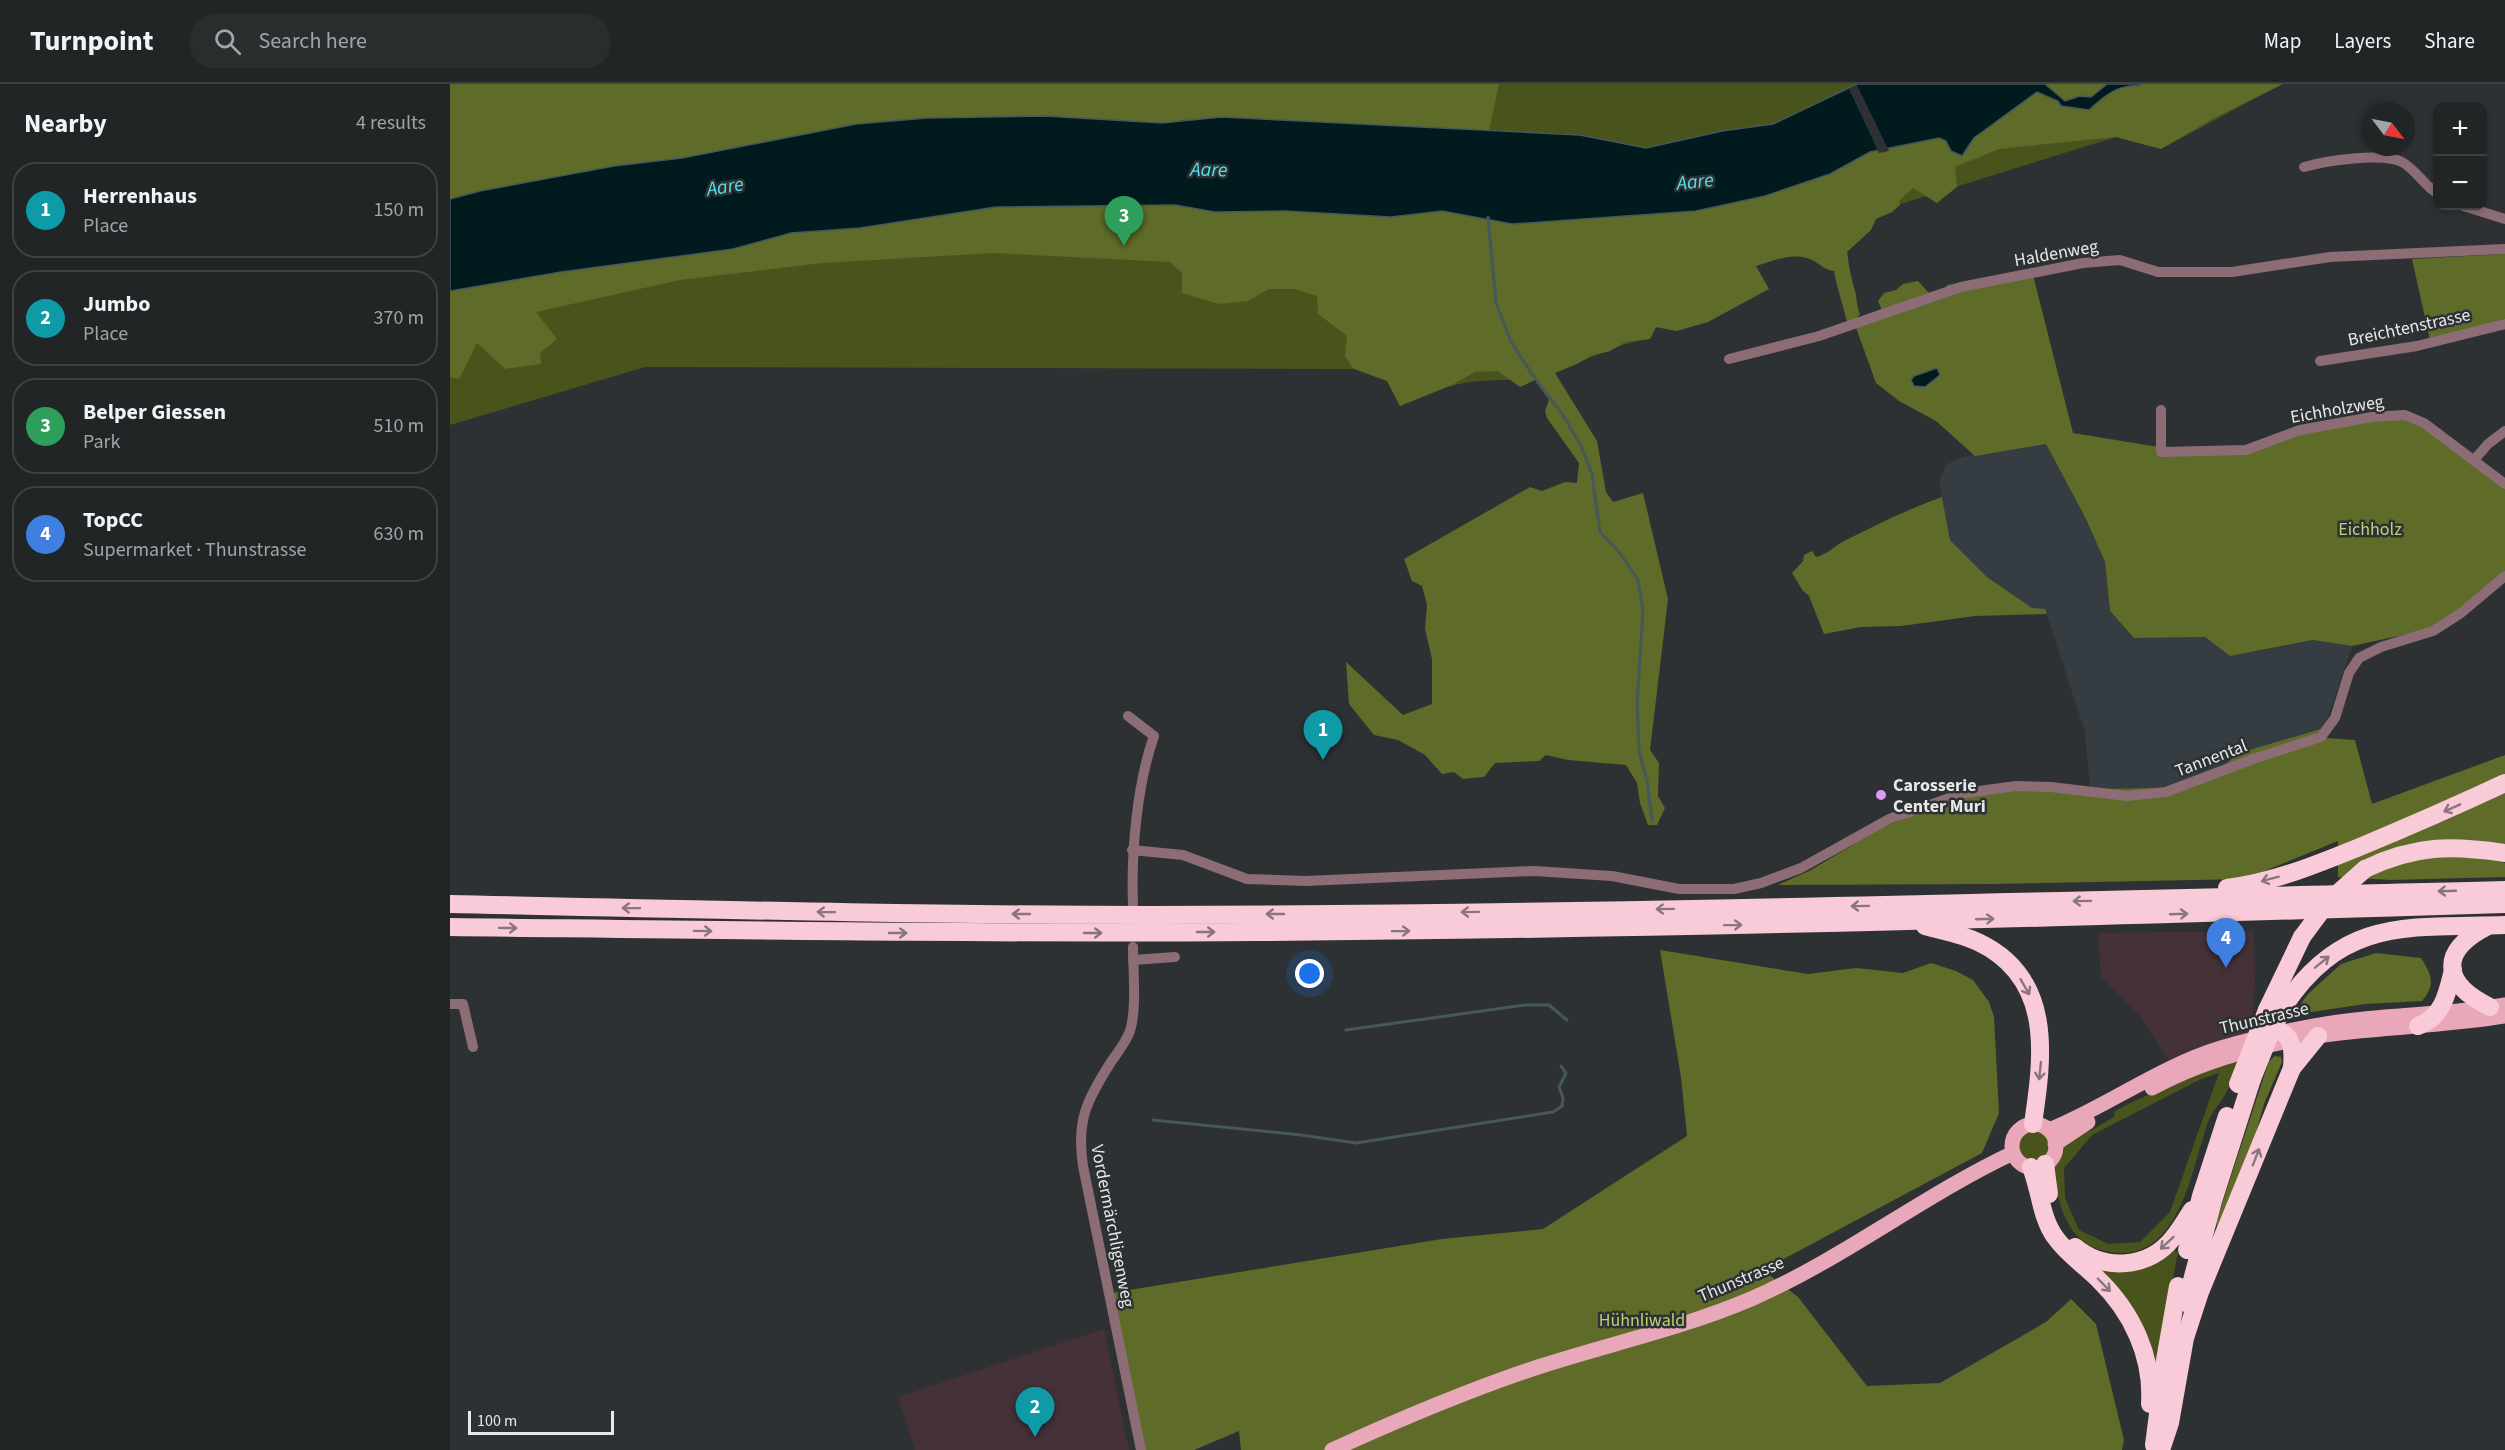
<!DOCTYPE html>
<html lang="en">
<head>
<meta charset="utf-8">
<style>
  :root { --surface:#222526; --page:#2a2d2e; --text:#f1f3f6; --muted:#a2a5a7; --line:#3f4243; --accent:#0b8043 }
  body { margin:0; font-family:"Source Sans 3",sans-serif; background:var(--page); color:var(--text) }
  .controls { position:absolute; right:18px; top:18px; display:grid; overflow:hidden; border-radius:12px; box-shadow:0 3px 9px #0003 }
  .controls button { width:54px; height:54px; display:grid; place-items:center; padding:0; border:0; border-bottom:2px solid var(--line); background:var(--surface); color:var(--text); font:30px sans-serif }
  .compass { position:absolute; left:1911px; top:18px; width:54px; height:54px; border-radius:50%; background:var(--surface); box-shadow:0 3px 9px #0003; rotate:122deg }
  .scale { position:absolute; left:18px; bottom:15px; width:146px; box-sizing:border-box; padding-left:6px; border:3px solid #e6e8e9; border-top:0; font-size:16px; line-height:21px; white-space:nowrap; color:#e6e8e9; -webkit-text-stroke:4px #2e3133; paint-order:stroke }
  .you { position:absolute; left:860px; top:890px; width:21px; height:21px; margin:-15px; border:4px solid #fff; border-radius:50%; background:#1a73e8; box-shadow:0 0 0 9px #1a73e833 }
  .badge { display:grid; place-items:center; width:39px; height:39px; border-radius:50%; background:var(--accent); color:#fff; font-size:20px; font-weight:700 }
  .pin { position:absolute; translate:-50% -50px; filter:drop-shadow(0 2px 3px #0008) }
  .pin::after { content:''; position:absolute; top:32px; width:21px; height:18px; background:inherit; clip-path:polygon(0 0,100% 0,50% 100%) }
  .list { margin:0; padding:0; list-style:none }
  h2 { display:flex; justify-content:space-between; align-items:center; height:78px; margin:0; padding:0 24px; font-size:26px }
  h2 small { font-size:20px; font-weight:400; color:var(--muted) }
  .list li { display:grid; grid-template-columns:39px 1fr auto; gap:18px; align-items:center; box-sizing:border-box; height:96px; margin:0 12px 12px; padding:0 12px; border:2px solid var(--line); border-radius:24px }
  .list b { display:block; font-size:22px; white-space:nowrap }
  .list p { margin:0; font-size:20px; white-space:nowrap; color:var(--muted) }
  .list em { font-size:20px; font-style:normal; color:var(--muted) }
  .icon { flex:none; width:33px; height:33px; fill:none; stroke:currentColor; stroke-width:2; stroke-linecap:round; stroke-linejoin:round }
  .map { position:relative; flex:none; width:2055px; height:1366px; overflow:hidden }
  header { display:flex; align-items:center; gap:36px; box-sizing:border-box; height:84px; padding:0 30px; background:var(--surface); border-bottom:2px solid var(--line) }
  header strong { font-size:28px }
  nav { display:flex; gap:33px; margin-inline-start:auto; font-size:21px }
  .search { width:420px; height:54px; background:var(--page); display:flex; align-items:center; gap:15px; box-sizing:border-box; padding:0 21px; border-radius:24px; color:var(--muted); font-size:22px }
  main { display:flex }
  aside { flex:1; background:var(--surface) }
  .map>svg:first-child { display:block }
  .commercial { fill:#453239 }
  .built { fill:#353c42 }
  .green { fill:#49541c; fill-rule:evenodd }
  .forest { fill:#5e6b29 }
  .water { fill:#001a1d; stroke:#45585a; stroke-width:1.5 }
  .pier { fill:#2e3133 }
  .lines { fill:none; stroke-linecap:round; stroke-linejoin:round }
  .stream { stroke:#45585a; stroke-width:3 }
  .street { stroke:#8c6d75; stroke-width:10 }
  .primary { stroke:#e8a8ba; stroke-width:15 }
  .highway { stroke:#f9cad7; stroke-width:18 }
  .highway-bridge { stroke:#f9cad7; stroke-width:18 }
  .oneway { stroke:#89767d }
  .poi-dot { fill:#da9af6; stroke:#2e3133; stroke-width:2 }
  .labels { text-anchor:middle; stroke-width:5; stroke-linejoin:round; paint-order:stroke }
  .street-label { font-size:18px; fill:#e6e8e9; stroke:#2e3133 }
  .park-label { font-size:18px; fill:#bcd172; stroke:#2e3133 }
  .poi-label { font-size:18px; font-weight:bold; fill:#e6e8e9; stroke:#2e3133; text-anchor:start }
  .water-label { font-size:20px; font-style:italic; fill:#50e2f0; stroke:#2e3133 }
</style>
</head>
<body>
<header>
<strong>Turnpoint</strong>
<div class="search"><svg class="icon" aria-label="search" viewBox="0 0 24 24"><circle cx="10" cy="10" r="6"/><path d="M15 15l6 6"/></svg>Search here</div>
<nav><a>Map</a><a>Layers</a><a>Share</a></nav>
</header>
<main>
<aside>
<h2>Nearby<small>4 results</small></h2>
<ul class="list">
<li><span class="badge" style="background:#0f9aa8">1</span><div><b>Herrenhaus</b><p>Place</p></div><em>150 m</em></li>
<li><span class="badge" style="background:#0f9aa8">2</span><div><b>Jumbo</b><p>Place</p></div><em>370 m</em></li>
<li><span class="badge" style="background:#2e9e5b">3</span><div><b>Belper Giessen</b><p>Park</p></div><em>510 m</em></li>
<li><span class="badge" style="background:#3f7fe0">4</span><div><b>TopCC</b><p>Supermarket · Thunstrasse</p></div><em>630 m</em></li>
</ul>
</aside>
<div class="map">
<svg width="2055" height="1366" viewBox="0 0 2055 1366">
  <rect width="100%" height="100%" fill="#2e3133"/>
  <!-- commercial -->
  <g class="commercial">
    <polygon points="1804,847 1805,902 1801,951 1720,979 1689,931 1651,893 1648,849"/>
    <polygon points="654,1245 679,1366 465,1366 448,1313"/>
  </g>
  <!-- built -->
  <polygon class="built" points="1596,360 1636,435 1655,478 1660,527 1684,554 1755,553 1781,572 1863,556 1902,562 1874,644 1789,669 1777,680 1713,704 1640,704 1635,648 1595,525 1582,525 1537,493 1500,456 1489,397 1496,381 1512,373"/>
  <!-- green -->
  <g class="green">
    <path d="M0 0H1832L1711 65 1666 53 1415 131 1282 192 1227 247 1206 243 1200 255C1161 260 1130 281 1092 291 1063 299 1030 293 1001 302 983 306 966 315 950 322L937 297 903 285 195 283 0 341Z"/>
    <path d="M1789 976C1785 986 1782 997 1777 1007 1772 1018 1762 1027 1758 1038 1740 1089 1729 1187 1651 1166 1625 1159 1613 1135 1608 1111L1601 1106C1602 1072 1606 1069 1631 1047H1640L1664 1033 1665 1027C1705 1006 1745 990 1789 976ZM1769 989 1720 1128 1690 1158 1658 1160 1629 1146 1615 1114 1614 1084 1642 1051 1751 995Z"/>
    <circle cx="1584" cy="1062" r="16"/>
    <polygon points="1720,1164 1728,1168 1706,1280 1643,1181"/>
  </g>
  <!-- forest -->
  <g class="forest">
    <polygon points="0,0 1049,0 1039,47 771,33 712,39 595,32 477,34 406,40 232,74 164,82 30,107 0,115"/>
    <path d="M1595 0H1833L1764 34 1711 65 1666 53 1549 65 1505 83 1507 103 1487 119 1463 104 1449 117 1450 121 1442 128 1426 135 1421 146 1397 168C1399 182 1401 194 1405 207 1407 214 1406 220 1410 230L1406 235 1397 238C1393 220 1387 205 1384 187 1375 186 1370 180 1362 176 1344 167 1323 177 1306 182L1319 205 1258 238 1227 247 1206 243 1200 255 1175 258 1160 267 1141 272 1127 280 1105 289 1147 357 1156 408 1163 418 1193 409 1218 515 1200 666 1209 679 1208 712 1215 724 1207 741H1198L1190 719 1187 699 1176 681 1118 676 1096 671 1089 677 1045 679 1034 693 1013 695 1004 688 992 690 975 671 948 656 924 651 899 620 896 578 953 631 982 620V575L975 545 977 521 972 502 962 497 954 475 1080 403 1092 407 1115 398 1127 399 1129 379 1097 334 1095 327 1099 316 1085 296 1070 303 1048 287 1025 288 1002 301 950 322 937 297 903 284 895 272 897 252 868 230 867 212 845 205H819L798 217 769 220 732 209V189L720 178 544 169 372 179 230 196 86 228 107 255 90 269 91 280 55 285 27 259 9 295 0 293V207L111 188 283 165 341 149 410 144 546 123 725 121 765 128 835 127 941 133 992 127 1062 140 1246 127 1315 112 1380 90 1419 68 1489 54 1496 57 1498 65 1524 54 1587 8Z"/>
    <polygon points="2055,170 2055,239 1980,256 1962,175"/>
    <polygon points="1583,191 1623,349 1727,366 1795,365 1836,351 1954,333 1972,340 2055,402 2055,488 2009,525 1981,545 1902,562 1863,556 1780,572 1755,553 1684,554 1660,527 1655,478 1636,435 1596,360 1525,372 1486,337 1449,317 1426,299 1405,241 1433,229 1428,217 1434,209 1446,206 1453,200 1468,197 1479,209 1493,210 1497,201 1524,196"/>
    <path d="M1492 413 1500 456 1537 493 1582 524 1595 525 1597 530 1525 532 1451 542 1411 543 1374 550 1359 512 1353 507 1342 489 1353 477 1354 471 1362 467 1366 473C1376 471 1385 462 1394 457 1426 441 1458 425 1492 413Z"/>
    <polygon points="1874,644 1876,654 1905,656 1922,720 2055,671 2055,761 2047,777 2055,779 2055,793 1941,796 1888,793 1888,757 1795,795 1540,800 1328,801 1361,786 1431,744 1498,717 1544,706 1713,704 1776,680 1789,669"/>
    <polygon points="1210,866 1358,890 1406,884 1453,889 1481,879 1506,887 1523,896 1539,918 1544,933 1549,1029 1532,1069 1313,1186 1348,1213 1417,1302 1490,1299 1596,1238 1621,1215 1646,1240 1674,1356 1672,1366 791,1366 789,1347 744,1366 696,1366 661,1209 992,1155 1093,1145 1237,1052 1231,993"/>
    <path d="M1926 869 1971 874C1982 891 1986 901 1972 917L1915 920 1842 931 1859 909 1891 880Z"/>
    <polygon points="1825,972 1831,973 1832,978 1814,1020 1802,1064 1767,1144 1766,1138 1819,977"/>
  </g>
  <!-- water -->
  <g class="water">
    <path d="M1407 0H1595L1615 17 1630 12 1641 13 1657 0H1692L1689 2C1668 0 1653 13 1639 26L1611 22 1608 17 1587 8 1524 54 1512 72 1501 67 1496 57 1489 54 1420 68 1380 90 1315 112 1246 127 1062 140 992 127 941 133 835 127 765 128 725 121 546 123 410 144 341 149 283 165 111 188 0 207V115L30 107 164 82 232 74 406 40 477 34 595 32 712 39 771 33 1130 51 1196 64 1272 47 1323 40Z"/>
    <polygon points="1487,284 1490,291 1475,303 1464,302 1461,296 1464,292"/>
  </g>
  <!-- pier -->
  <polygon class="pier" points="1407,1 1439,67 1429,69 1399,5"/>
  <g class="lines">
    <!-- stream -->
    <g class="stream">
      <polyline points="1038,133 1046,219 1061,258 1082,290 1113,331 1131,362 1142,390 1150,448 1169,468 1188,496 1193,527 1187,619 1189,667 1197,697 1202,736"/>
      <polyline points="896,946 1075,921 1099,921 1117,936"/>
      <polyline points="703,1036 851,1051 906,1059 1103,1028 1112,1022 1113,1014 1109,1003 1116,989 1111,982"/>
    </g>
    <!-- street -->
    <g class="street">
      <path d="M1854 83C1875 77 1932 68 1952 78 1966 86 1974 101 1988 110"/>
      <polyline points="2013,122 2055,135"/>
      <polyline points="1279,275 1369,252 1511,203 1633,179 1670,176 1708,188 1782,188 1880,173 2055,165"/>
      <polyline points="1870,277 1967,262 2055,240"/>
      <polyline points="1711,326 1711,368 1796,366 1850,346 1922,333 1955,331 1974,339 2055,400"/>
      <polyline points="2024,376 2038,360 2055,347"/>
      <path d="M678 632 704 652C687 700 681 769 683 820"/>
      <polyline points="682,766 733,771 797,795 856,797 1084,787 1162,792 1229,805 1284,805 1311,799 1351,784 1439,735 1514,709 1566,702 1601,703 1677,712 1716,708 1806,674 1871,653 1885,634 1899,589 1909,574 1931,563 1983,547 2011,529 2055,492"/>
      <path d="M683 863C683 888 687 924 680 947 676 958 668 968 661 978 637 1016 626 1036 633 1082L691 1366"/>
      <polyline points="683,876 725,873"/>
      <polyline points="0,920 13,920 23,963"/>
    </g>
    <!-- primary -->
    <g class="primary">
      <path d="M1702 1004C1762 971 1841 953 1909 947 1958 942 2007 940 2055 932"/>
      <circle cx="1584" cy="1062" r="22"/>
      <path d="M1599 1046C1658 1022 1709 983 1771 964 1815 951 1860 941 1905 936 1955 930 2006 930 2055 921"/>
      <polyline points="1605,1060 1638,1038"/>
      <path d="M882 1366C950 1335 1018 1306 1088 1283 1159 1260 1233 1244 1301 1215 1393 1175 1472 1112 1563 1069"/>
    </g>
    <!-- highway -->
    <g class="highway">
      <path d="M1915 785C1965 761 2001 761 2055 769"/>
      <path d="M1777 804C1824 798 1868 780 1912 762 1960 742 2008 721 2055 699"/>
      <path d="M0 820C234 825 468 831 702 831 1153 830 1604 817 2055 806"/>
      <path d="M1475 842C1493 847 1512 850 1528 858 1604 894 1593 972 1583 1040"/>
      <path d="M2038 842C1989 867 1991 899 2040 923"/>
      <path d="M0 843C269 846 537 850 806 848 1222 845 1639 833 2055 820"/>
      <path d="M1834 922C1894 832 1960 844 2055 841"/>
      <polyline points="1817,926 1852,853"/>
      <path d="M1968 942C1993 933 1997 910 2003 886"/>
      <path d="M1831 948C1844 954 1843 971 1842 984"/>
      <polyline points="1595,1080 1599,1110"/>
      <path d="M1581 1083C1590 1105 1591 1134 1605 1153 1617 1170 1634 1181 1648 1195 1682 1228 1703 1272 1700 1320"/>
      <path d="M1625 1163C1655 1188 1699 1184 1723 1154 1730 1146 1736 1135 1742 1126"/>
      <polyline points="1737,1166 1751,1112 1777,1032"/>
      <polyline points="1736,1219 1763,1117 1802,995"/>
      <polyline points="1704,1361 1715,1276 1728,1202"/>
      <polyline points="1711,1366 1720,1339 1735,1254 1750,1208 1842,984 1868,952"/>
    </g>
    <!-- highway-bridge -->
    <g class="highway-bridge">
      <polyline points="1852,853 1878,818 1915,785"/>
      <polyline points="1802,995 1821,948 1834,922"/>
      <polyline points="1788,1000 1817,926"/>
    </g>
  </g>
  <!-- one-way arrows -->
  <defs><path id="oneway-shaft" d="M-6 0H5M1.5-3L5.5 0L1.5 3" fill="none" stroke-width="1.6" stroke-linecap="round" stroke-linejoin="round" transform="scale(1.5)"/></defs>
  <g class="oneway">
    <use href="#oneway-shaft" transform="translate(2002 724) rotate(156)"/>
    <use href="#oneway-shaft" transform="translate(1820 795) rotate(165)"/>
    <use href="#oneway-shaft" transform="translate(1997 807) rotate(178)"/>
    <use href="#oneway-shaft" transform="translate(1632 817) rotate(179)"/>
    <use href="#oneway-shaft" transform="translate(1410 822) rotate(179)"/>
    <use href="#oneway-shaft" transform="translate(181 824) rotate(-179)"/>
    <use href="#oneway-shaft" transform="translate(1215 825) rotate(179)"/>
    <use href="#oneway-shaft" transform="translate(376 828) rotate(-179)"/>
    <use href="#oneway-shaft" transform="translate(1020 828) rotate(179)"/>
    <use href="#oneway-shaft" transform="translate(571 830) rotate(-180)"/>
    <use href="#oneway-shaft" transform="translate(825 830) rotate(180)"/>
    <use href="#oneway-shaft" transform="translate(1729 830) rotate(-2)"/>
    <use href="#oneway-shaft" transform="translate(1535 835) rotate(-2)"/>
    <use href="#oneway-shaft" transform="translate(1283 841) rotate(-1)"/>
    <use href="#oneway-shaft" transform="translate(58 844) rotate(1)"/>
    <use href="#oneway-shaft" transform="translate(253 847) rotate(1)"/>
    <use href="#oneway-shaft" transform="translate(951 847) rotate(-1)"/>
    <use href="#oneway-shaft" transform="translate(756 848)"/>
    <use href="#oneway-shaft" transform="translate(448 849)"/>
    <use href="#oneway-shaft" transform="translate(643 849)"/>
    <use href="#oneway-shaft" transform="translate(1872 878) rotate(-39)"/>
    <use href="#oneway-shaft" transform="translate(1575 903) rotate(60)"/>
    <use href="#oneway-shaft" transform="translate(1590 987) rotate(96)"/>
    <use href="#oneway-shaft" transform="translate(1806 1073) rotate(-69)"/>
    <use href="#oneway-shaft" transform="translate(1717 1159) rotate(137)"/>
    <use href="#oneway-shaft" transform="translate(1654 1201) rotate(46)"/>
  </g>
  <!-- markers -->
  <circle class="poi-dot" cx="1431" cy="711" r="6"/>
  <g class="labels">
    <!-- street labels -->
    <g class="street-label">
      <text transform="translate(1606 169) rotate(-10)" y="6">Haldenweg</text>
      <text transform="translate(1959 243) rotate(-12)" y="6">Breichtenstrasse</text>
      <text transform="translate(1887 325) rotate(-10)" y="6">Eichholzweg</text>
      <text transform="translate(1761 674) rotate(-21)" y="6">Tannental</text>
      <text transform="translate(1814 934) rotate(-13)" y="6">Thunstrasse</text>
      <text transform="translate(663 1142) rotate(79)" y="6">Vordermärchligenweg</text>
      <text transform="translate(1291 1195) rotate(-23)" y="6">Thunstrasse</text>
    </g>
    <!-- park labels -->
    <g class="park-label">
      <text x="1920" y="451">Eichholz</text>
      <text x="1192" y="1242">Hühnliwald</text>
    </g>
    <!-- poi labels -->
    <g class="poi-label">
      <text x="1443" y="707">Carosserie<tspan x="1443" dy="21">Center Muri</tspan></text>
    </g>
    <!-- water labels -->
    <g class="water-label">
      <text transform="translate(759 85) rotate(1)" y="7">Aare</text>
      <text transform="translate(1245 97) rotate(-6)" y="7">Aare</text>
      <text transform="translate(275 102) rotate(-9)" y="7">Aare</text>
    </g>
  </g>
</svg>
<div class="controls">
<button>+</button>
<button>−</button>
</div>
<svg class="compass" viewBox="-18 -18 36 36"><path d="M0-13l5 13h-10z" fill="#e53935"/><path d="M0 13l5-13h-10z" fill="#a2a5a7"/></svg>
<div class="scale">100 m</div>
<div class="you"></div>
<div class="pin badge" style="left:873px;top:676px;background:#0f9aa8">1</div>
<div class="pin badge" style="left:585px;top:1353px;background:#0f9aa8">2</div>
<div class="pin badge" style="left:674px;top:162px;background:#2e9e5b">3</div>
<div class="pin badge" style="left:1776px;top:884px;background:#3f7fe0">4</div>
</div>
</main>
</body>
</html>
